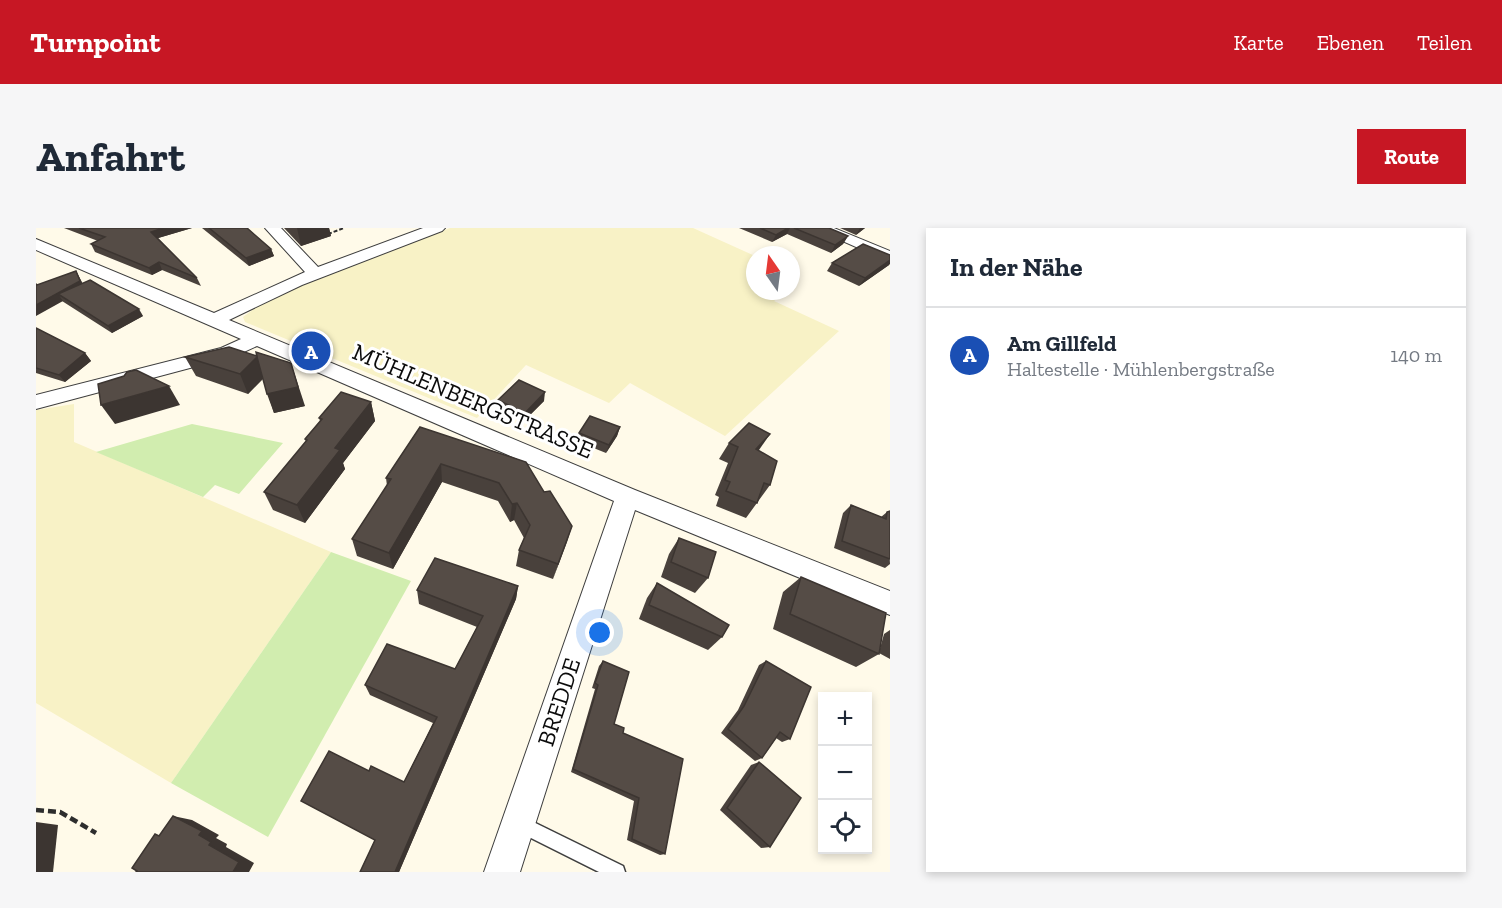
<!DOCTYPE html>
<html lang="de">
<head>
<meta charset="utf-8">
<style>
  :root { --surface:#fff; --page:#f6f6f7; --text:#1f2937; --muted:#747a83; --line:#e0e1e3; --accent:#c71724 }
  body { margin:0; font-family:"Zilla Slab",serif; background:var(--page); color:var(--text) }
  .controls { position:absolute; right:18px; bottom:18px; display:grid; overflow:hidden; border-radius:0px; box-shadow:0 3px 9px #0003 }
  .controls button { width:54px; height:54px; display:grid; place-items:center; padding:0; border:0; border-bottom:2px solid var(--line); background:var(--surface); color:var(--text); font:30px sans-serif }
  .compass { position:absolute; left:710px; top:18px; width:54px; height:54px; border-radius:50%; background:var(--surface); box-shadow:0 3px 9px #0003; rotate:346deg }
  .you { position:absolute; left:564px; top:405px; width:21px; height:21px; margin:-15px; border:4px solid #fff; border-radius:50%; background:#1a73e8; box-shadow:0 0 0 9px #1a73e833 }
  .badge { display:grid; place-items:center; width:39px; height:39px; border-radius:50%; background:var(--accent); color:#fff; font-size:20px; font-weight:700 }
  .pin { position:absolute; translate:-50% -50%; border:3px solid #fff; box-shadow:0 2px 6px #0006 }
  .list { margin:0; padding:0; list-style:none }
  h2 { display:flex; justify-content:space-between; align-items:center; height:78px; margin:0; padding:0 24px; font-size:26px }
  h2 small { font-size:20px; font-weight:400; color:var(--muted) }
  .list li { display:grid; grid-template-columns:39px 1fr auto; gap:18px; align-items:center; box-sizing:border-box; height:96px; padding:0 24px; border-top:2px solid var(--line) }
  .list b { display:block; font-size:22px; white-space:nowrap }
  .list p { margin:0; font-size:20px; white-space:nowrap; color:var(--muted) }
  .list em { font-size:20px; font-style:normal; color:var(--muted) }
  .icon { flex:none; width:33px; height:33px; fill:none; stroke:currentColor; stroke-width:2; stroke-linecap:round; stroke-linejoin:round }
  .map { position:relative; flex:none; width:854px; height:644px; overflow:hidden; border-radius:0px }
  header { display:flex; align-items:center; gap:36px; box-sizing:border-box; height:84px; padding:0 30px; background:var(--accent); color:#fff }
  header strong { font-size:28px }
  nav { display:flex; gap:33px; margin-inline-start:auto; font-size:21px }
  .intro { display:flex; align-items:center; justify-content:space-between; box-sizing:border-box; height:144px; padding:0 36px }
  h1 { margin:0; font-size:42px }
  .button { padding:15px 27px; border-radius:0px; background:var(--accent); color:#fff; font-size:21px; font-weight:700 }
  main { display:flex; gap:36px; padding:0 36px }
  aside { flex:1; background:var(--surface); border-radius:0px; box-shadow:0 3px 9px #0003 }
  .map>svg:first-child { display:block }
  .farmland { fill:#f8f2c6 }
  .green { fill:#d1edaf }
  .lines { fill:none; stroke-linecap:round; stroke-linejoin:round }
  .service-casing { stroke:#3e3e3e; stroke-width:3 }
  .minor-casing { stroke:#3e3e3e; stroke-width:2 }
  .path-far1 { stroke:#2d2d2d; stroke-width:2; stroke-dasharray:4 2; stroke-linecap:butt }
  .path { stroke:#2d2d2d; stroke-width:4.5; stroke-dasharray:8 4; stroke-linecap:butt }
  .service { fill:#fff; fill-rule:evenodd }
  .minor { fill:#fff; fill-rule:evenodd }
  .wall { fill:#49413c }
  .shaded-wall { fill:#3c3531 }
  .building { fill:#554c46; stroke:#3c3531; stroke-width:1.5 }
  .labels { text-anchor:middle; stroke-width:6; stroke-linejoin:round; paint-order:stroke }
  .street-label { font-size:24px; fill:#0b0b0b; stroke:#fff }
</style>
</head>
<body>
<header>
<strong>Turnpoint</strong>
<nav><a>Karte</a><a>Ebenen</a><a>Teilen</a></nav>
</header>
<div class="intro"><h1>Anfahrt</h1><a class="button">Route</a></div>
<main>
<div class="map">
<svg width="854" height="644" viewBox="0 0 854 644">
  <rect width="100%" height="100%" fill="#fffae9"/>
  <!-- farmland -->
  <g class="farmland">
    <polygon points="414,0 657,0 719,28 719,63 751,63 738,73 803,103 689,208 594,155 573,175 490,137 441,190 209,94 207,89 231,71"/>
    <polygon points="38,176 38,214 295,324 135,555 0,475 0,182"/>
  </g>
  <!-- green -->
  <g class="green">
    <polygon points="156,196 247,215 203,266 179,257 167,269 60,224"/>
    <polygon points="295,324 375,353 232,609 135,555"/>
  </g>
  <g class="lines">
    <!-- service casing -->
    <g class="service-casing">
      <polygon id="service" points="483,587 587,638 589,644 563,644 477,601 475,595 477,589"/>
    </g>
    <!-- minor casing -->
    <g class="minor-casing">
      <g id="minor">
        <polygon points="229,0 245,0 282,39 387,0 409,0 406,3 266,57 193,92 599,262 854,363 854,387 599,282 484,644 448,644 578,273 221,118 199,128 0,181 0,167 185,120 205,111 0,22 0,11 178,85 269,44"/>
        <polygon points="777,0 798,0 854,23 854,34"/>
      </g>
    </g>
    <!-- path-far1 -->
    <polyline class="path-far1" points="292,6 308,0"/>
    <!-- path -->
    <polyline class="path" points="0,582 24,584 60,605"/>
    <!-- service -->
    <use href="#service" class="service"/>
    <!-- minor -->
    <use href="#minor" class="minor"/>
  </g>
  <!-- wall -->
  <g class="wall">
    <polygon points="28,0 156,0 122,10 161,50 165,58 126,42 116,47 59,24 55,16 62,13"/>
    <polygon points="166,0 211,0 235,21 238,28 213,38"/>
    <polygon points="248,0 293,0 295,8 265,18"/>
    <polygon points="703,0 793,0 812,8 807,16 795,25 751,6 736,14"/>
    <polygon points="804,0 829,0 820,7"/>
    <polygon points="796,35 853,37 823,58 791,43"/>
    <polygon points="40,43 47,56 107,88 76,105 1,57"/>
    <polygon points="0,100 49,125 55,133 29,154 0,145"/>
    <polygon points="193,119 269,178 238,185 227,151 212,166 160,148 149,129"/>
    <polygon points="462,172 508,173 488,193 462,180"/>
    <polygon points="335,174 339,193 307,235 309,241 269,295 237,282 228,264 270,214 269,211 284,193 283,190"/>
    <polygon points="384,199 508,264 536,298 517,351 480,338 483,322 488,310 478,292 474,294 462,273 406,254 357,341 321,328 316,311 351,258 350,250"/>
    <polygon points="584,199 581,208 570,225 540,213 543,205"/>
    <polygon points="693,215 722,222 734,257 710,290 680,278 683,269 679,267 692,235 683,231"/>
    <polygon points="815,277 845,289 851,284 854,336 849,340 798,320 807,285"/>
    <polygon points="643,310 672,350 659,365 625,349 633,326"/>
    <polygon points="765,349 843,424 848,406 854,402 854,431 843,425 843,426 820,439 737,401 747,364"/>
    <polygon points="621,355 686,409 672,422 603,391 611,370"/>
    <polygon points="482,358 480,371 363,644 324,644 339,612 333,543 368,554 397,495 334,467 329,457 419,441 441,399 383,376 381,362"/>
    <polygon points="567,433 578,496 587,505 629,626 624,627 591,612 598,573 535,544 559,461 556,460 563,438"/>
    <polygon points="730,433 754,511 746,514 740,510 726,530 719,533 685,505 702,482 723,437"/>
    <polygon points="723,534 734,619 725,620 684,582 715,537"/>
  </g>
  <!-- shaded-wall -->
  <g class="shaded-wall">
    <polygon points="127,0 156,0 119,11 115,4"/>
    <polygon points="261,0 293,0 295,8 265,18"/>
    <polygon points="752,0 754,0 751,6 736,14 740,7"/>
    <polygon points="824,0 829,0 820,7"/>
    <polygon points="812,8 807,16 795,25 799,17"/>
    <polygon points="235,21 238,28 213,38 210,30"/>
    <polygon points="854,32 854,36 853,37 823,58 829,50"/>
    <polygon points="123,34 126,42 116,47 113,40"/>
    <polygon points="40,43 49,61 22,66 27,73 0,88 0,77"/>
    <polygon points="103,81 107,88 76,105 72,98"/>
    <polygon points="49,125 55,133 29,154 23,147"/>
    <polygon points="221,129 229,148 212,166 204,146"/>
    <polygon points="255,135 269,178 238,185 231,166"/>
    <polygon points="133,158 144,177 79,196 65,177"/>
    <polygon points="509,164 508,173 488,193 489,185"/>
    <polygon points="335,174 339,193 307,235 309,241 269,295 261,277 299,220"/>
    <polygon points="584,199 581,208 570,225 573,217"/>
    <polygon points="734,206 723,222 709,236 720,221"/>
    <polygon points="405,236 406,254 357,341 353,325"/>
    <polygon points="481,275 478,292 474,294 476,276"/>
    <polygon points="536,298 531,314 517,351 522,336"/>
    <polygon points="482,358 480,371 363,644 359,644"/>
    <polygon points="137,588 156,592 183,607 180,610 191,616 190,619 218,635 213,644 197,644 173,617"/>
    <polygon points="0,594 22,597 17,644 0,644"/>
  </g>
  <!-- building -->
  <g class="building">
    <polygon points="43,0 127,0 115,4 161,50 123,34 113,40 55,16 69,9"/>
    <polygon points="173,0 211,0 235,21 210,30"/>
    <polygon points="724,0 752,0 740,7"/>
    <polygon points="758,0 793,0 812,8 799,17"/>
    <polygon points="827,16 854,27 854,32 829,50 796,35"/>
    <polygon points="40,43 44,53 0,77 0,56 1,57"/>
    <polygon points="54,52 103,81 72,98 22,66"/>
    <polygon points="0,100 49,125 23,147 0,140"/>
    <polygon points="193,119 221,128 220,124 255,135 262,159 231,166 221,129 204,146 149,129"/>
    <polygon points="100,142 133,158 65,177 62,156 88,148 91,144"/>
    <polygon points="483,152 509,164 489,185 462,172"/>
    <polygon points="305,164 335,174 299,220 304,222 261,277 228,264 271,212 269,211 286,191 283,190"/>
    <polygon points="554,188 584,199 573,217 543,205"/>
    <polygon points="713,195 734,206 720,221 741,233 734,257 728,255 721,275 690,263 694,254 689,252 702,219 693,215"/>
    <polygon points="384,199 490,234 508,264 514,263 536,298 522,336 483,322 494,297 481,275 476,276 463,255 405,236 353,325 316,311 355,251 350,250"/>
    <polygon points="815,277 850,291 851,284 854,283 854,331 806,313"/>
    <polygon points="643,310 680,324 672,350 635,334"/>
    <polygon points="399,330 482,358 359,644 324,644 339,612 265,573 293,523 333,543 335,538 368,554 401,489 329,457 351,416 419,441 447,388 381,362"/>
    <polygon points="765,349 850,385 843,426 754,386"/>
    <polygon points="621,355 693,397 686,409 613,377"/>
    <polygon points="567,433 593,444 578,496 588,500 587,505 647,531 629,626 596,611 603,570 537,541 562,457 559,455"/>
    <polygon points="730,433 775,459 754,511 744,504 726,530 692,501 708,478"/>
    <polygon points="723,534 765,570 734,619 691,580"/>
    <polygon points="137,588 166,603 163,607 175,614 173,617 203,634 197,644 100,644 101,643 96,640 119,606 123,608"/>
  </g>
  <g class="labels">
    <!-- street labels -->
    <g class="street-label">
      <text transform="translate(437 173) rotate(23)" y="8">MÜHLENBERGSTRASSE</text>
      <text transform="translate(523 474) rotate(-72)" y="8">BREDDE</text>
    </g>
  </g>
</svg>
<div class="controls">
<button>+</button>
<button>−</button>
<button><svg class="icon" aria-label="locate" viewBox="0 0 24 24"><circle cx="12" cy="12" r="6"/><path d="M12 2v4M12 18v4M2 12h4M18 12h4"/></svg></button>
</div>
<svg class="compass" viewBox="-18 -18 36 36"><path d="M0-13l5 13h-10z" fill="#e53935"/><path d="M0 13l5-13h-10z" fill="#747a83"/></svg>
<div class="you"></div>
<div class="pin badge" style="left:275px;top:123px;background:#1a4fb4">A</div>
</div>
<aside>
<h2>In der Nähe<small></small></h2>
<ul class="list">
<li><span class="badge" style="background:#1a4fb4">A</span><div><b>Am Gillfeld</b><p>Haltestelle · Mühlenbergstraße</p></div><em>140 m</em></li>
</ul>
</aside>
</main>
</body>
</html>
